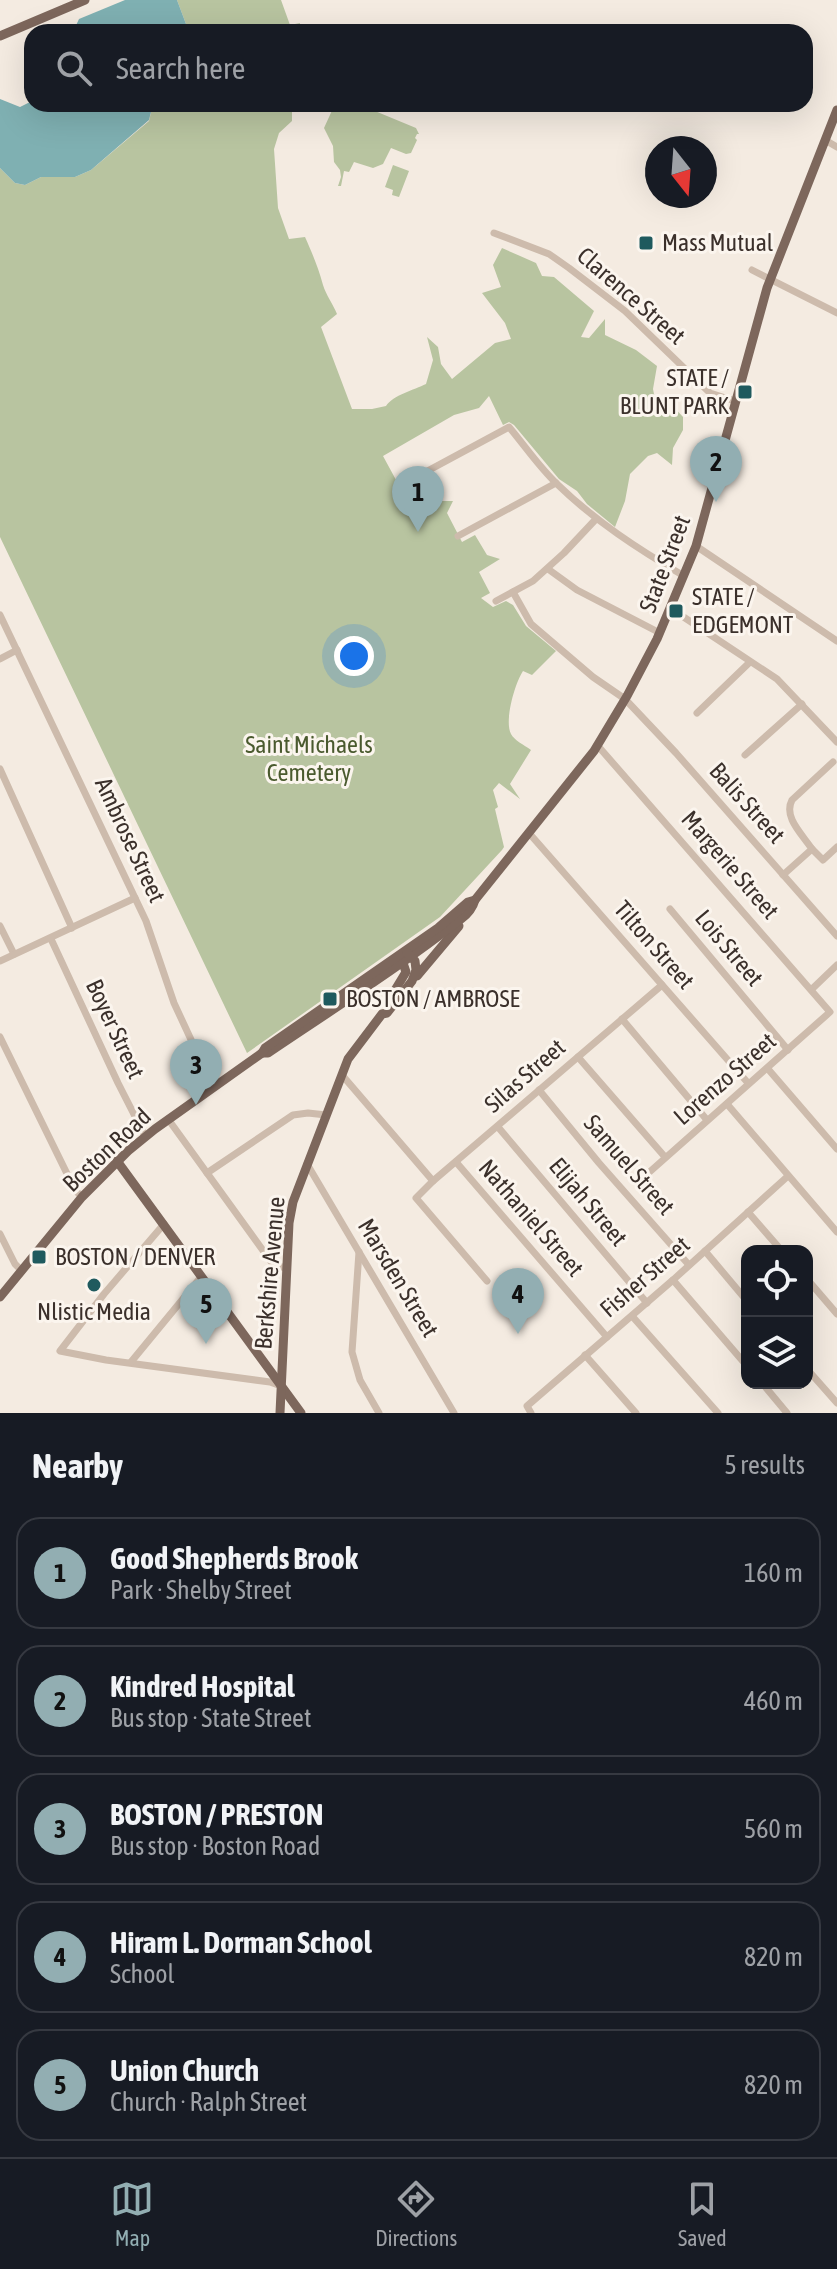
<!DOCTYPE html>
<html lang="en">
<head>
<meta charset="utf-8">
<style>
  :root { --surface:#171b24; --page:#20242c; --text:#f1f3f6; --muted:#9ea1a6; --line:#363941; --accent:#92aeb2 }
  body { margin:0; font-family:"Asap Condensed",sans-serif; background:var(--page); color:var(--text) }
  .controls { position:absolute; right:24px; bottom:24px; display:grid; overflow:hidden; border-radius:16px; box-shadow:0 8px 32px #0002 }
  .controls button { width:72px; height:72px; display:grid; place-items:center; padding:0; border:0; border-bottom:2px solid var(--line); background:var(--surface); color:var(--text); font:40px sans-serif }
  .compass { position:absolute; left:645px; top:136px; width:72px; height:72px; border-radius:50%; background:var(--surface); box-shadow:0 8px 32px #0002; rotate:163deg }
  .you { position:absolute; left:354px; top:656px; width:28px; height:28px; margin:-20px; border:6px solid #fff; border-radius:50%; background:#1a73e8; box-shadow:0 0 0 12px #1a73e833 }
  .badge { display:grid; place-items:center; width:52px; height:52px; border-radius:50%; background:var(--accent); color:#111; font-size:26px; font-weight:700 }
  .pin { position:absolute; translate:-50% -66px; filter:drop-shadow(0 2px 4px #0008) }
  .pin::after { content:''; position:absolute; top:42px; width:28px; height:24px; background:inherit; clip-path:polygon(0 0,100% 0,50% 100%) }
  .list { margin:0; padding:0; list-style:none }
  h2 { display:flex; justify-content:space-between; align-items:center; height:104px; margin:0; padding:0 32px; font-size:34px }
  h2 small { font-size:26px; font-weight:400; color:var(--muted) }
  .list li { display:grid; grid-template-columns:52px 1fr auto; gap:24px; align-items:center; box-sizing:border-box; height:112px; margin:0 16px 16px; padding:0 16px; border:2px solid var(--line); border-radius:24px }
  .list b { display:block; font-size:30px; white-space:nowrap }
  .list p { margin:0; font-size:26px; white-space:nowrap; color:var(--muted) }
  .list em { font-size:26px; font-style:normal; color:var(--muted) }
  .icon { flex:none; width:44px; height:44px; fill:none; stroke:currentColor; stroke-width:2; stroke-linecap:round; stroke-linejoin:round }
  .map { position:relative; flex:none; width:837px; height:1413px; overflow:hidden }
  .search { position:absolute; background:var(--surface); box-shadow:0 8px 32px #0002; left:24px; right:24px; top:24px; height:88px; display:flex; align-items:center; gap:20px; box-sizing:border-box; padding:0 28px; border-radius:24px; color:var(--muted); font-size:30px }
  .sheet { height:744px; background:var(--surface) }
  nav { display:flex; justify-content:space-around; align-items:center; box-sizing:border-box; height:112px; border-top:2px solid var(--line); background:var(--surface); font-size:22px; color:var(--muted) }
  nav a { display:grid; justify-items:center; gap:4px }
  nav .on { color:var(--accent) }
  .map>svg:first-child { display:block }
  .green { fill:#b8c4a0 }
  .water { fill:#7fb0b2 }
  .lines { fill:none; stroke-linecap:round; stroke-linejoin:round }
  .minor { stroke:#cdbbac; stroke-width:7 }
  .major { stroke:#7d675c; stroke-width:9 }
  .poi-dot { fill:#1f5a5e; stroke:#fbf5ee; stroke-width:3 }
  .labels { text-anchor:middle; stroke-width:6; stroke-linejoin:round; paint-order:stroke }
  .poi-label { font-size:24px; fill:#3b302b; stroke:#fbf5ee; text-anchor:start }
  .street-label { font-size:24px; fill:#3b302b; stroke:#fbf5ee }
  .park-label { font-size:24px; fill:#4a5a2e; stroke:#fbf5ee }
</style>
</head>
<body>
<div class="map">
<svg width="837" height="1413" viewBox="0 0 837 1413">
  <rect width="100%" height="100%" fill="#f4ebe1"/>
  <!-- green -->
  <g class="green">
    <polygon points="177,0 281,0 290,25 300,23 299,32 186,32 186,24"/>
    <path d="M153 104H292V121L279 133 274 149 278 208 289 239 305 237C313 255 318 267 323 285 326 295 333 304 337 314L321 327 352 409H372L386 406C393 395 414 390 426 384L433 360 427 337 438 347 441 364 452 379 495 343 511 339 505 323 482 293 501 287 493 265 502 248 536 263 542 276 554 277 594 311 581 337 589 338 605 319V335L636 350 657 366 653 389 656 404H671L683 417V430L673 448 672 465 657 453 648 456 630 474 625 501 615 527 587 504 577 491 559 479 514 425 509 422 503 425 489 396 479 408 454 415 383 456 402 491 414 482 417 484 428 478 440 501H453L447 513 462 542 475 535 487 555 500 559 479 572 490 593 481 598 493 607 506 601 513 605 526 626 556 651 532 675 523 671C515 683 504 721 511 734 514 740 524 745 531 750L510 784 520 799 499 783 493 790 498 807 495 809 504 847 502 850 440 917 247 1053 0 537V168L15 183 25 185 41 177H75L91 170 149 121Z"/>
    <polygon points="335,104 358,104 416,128 419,134 417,134 415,138 417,140 411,153 406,154 391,148 383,164 373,168 354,162 349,172 344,171 341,186 338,186 341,177 340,170 334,162 333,146 324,128"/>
    <polygon points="393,165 409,171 399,197 392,195 393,190 385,187"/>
  </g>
  <!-- water -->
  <g class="water">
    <polygon points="125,0 177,0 186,24 186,32 73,32 79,19"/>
    <polygon points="0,99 20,107 32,101 32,104 153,104 149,120 91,170 75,177 41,177 25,185 15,183 0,168"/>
  </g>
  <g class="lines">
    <!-- minor -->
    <g class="minor">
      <polyline points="825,140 837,147"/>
      <polyline points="494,233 549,254 569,268 625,311 710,393 735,401"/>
      <polyline points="752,270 837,313"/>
      <path d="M407 482 509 427C525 446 539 467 557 484 595 521 638 549 684 576"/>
      <polyline points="458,536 556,483"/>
      <polyline points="696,546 837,641"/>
      <polyline points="548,569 577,590 660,633"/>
      <polyline points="513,592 531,624 593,677 625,699 676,753 837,936"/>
      <polyline points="496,601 533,581 564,553 596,519"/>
      <polyline points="670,608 777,679 837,742"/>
      <polyline points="0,615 146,921 174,1003 213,1087"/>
      <polyline points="0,659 17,650"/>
      <polyline points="697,713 750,662"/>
      <polyline points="598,746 830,1012 645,1176"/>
      <polyline points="745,755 802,704"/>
      <polyline points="0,769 72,928"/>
      <polyline points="529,833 748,1083"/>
      <polyline points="812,849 823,860 837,847"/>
      <path d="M783 875 812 849C802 834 783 817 792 800L833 762"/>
      <polyline points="670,909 788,1050"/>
      <polyline points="0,926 14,954"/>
      <polyline points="51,939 118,1083 145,1136"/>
      <polyline points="0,961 135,898"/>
      <polyline points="812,989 837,965"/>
      <polyline points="622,1019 707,1120"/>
      <polyline points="0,1037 75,1190 82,1197"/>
      <polyline points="578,1057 665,1157"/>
      <polyline points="768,1069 837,1149"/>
      <polyline points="342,1075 433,1181"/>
      <polyline points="539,1090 599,1163 689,1265"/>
      <polyline points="727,1104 837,1232"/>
      <polyline points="168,1119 272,1263 287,1269"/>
      <polyline points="498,1127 647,1303"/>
      <polyline points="456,1162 607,1337"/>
      <polyline points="307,1164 454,1413"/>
      <polyline points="207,1173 293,1115 308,1113 326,1115"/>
      <polyline points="748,1212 782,1251"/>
      <polyline points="164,1224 104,1294 60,1351 106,1360 270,1382 281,1386"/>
      <polyline points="0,1234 15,1264 22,1271"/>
      <polyline points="705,1251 747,1301"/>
      <polyline points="359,1252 352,1352 360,1380 379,1413"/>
      <polyline points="807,1279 837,1314"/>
      <polyline points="673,1280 747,1366"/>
      <polyline points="487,1281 416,1198 433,1181 662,985"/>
      <polyline points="632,1316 718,1413"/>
      <polyline points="585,1355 636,1413"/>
      <polyline points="131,1362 201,1277"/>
      <polyline points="807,1369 837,1403"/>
      <polyline points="762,1383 787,1413"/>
      <polyline points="531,1413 527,1406 673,1280 788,1176"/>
    </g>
    <!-- major -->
    <g class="major">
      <polyline points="0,36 85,0"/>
      <polyline points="417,976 459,926"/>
      <polyline points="389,1000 406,972 401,957"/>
      <path d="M262 1053H268C333 1009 400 967 461 919 468 914 473 907 475 900L594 751 627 696 657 639 696 546 767 288 837 110"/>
      <polyline points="117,1161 301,1413"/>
      <polyline points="0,1297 82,1197 128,1151 155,1129 262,1053 265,1048 438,928 468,902 475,900"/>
      <polyline points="280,1413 289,1223 293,1202 348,1059 382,1014 387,1013 412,981 416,970 415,961 407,953"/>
    </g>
  </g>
  <!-- markers -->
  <g class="poi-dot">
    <rect x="638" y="235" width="16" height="16" rx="4"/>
    <rect x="737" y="384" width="16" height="16" rx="4"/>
    <rect x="668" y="603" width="16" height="16" rx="4"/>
    <rect x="322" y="991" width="16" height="16" rx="4"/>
    <rect x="31" y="1249" width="16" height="16" rx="4"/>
    <circle cx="94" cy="1285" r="8"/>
  </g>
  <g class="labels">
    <!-- poi labels -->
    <g class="poi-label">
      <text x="662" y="251">Mass Mutual</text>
      <text x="729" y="386" text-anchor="end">STATE /<tspan x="729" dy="28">BLUNT PARK</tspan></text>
      <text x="692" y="605">STATE /<tspan x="692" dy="28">EDGEMONT</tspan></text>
      <text x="346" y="1007">BOSTON / AMBROSE</text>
      <text x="55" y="1265">BOSTON / DENVER</text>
      <text x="94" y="1320" text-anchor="middle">Nlistic Media</text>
    </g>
    <!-- street labels -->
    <g class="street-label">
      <text transform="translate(631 296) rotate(41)" y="8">Clarence Street</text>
      <text transform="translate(665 564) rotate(-69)" y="8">State Street</text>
      <text transform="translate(747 803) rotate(48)" y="8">Balis Street</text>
      <text transform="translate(130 840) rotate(65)" y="8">Ambrose Street</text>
      <text transform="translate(730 865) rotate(49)" y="8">Margerie Street</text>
      <text transform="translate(654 945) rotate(49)" y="8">Tilton Street</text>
      <text transform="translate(729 948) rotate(50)" y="8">Lois Street</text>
      <text transform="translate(115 1029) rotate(65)" y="8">Boyer Street</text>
      <text transform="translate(525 1076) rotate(-41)" y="8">Silas Street</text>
      <text transform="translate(725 1079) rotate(-41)" y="8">Lorenzo Street</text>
      <text transform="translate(107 1150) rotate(-43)" y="8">Boston Road</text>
      <text transform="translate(629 1165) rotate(49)" y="8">Samuel Street</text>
      <text transform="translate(588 1202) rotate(50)" y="8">Elijah Street</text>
      <text transform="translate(531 1218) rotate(49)" y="8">Nathaniel Street</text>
      <text transform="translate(270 1273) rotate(-85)" y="8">Berkshire Avenue</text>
      <text transform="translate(645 1277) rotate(-41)" y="8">Fisher Street</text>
      <text transform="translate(398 1278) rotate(59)" y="8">Marsden Street</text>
    </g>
    <!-- park labels -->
    <g class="park-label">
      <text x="309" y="753">Saint Michaels<tspan x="309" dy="28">Cemetery</tspan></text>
    </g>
  </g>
</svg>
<div class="controls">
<button><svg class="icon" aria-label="locate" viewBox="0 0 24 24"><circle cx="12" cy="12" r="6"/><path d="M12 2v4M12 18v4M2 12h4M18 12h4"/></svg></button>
<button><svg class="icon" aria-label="layers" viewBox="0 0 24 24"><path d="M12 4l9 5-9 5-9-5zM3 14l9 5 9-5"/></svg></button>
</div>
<svg class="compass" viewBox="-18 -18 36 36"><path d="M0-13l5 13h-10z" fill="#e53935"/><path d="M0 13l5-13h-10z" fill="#9ea1a6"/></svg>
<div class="you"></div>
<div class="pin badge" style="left:418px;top:532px">1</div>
<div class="pin badge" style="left:716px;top:502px">2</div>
<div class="pin badge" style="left:196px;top:1105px">3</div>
<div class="pin badge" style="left:518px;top:1334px">4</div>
<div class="pin badge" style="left:206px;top:1344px">5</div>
<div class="search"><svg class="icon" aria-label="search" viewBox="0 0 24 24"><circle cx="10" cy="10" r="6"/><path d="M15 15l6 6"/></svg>Search here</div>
</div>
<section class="sheet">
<h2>Nearby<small>5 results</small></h2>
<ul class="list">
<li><span class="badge">1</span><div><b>Good Shepherds Brook</b><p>Park · Shelby Street</p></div><em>160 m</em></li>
<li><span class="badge">2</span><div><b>Kindred Hospital</b><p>Bus stop · State Street</p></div><em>460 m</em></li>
<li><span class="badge">3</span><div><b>BOSTON / PRESTON</b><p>Bus stop · Boston Road</p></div><em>560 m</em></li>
<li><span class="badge">4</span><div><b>Hiram L. Dorman School</b><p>School</p></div><em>820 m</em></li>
<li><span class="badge">5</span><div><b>Union Church</b><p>Church · Ralph Street</p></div><em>820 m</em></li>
</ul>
</section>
<nav>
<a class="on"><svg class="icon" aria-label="map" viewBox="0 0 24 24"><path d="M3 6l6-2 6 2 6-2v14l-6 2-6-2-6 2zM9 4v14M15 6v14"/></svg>Map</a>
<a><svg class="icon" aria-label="directions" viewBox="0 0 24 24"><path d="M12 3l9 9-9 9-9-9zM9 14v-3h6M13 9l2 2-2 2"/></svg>Directions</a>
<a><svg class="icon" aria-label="saved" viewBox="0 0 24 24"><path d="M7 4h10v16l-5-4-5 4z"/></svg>Saved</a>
</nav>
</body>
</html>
